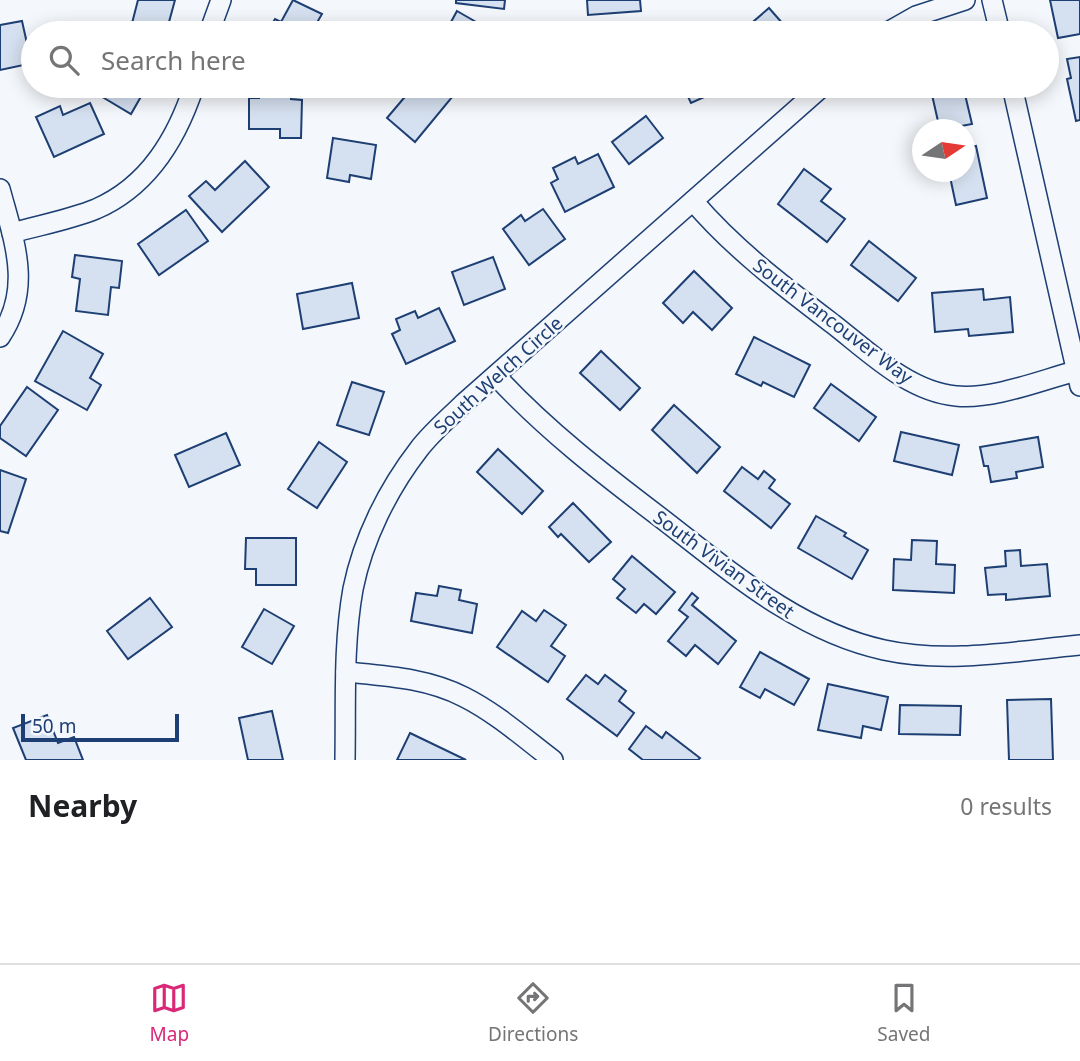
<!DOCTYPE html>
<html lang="en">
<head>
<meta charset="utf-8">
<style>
  :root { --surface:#fff; --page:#f6f6f6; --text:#202124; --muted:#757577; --line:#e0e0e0; --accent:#db2777 }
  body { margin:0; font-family:"Noto Sans",sans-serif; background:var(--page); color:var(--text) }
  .compass { position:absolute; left:912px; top:119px; width:63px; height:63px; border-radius:50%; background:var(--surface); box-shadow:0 4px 18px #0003; rotate:77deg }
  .scale { position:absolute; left:21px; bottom:18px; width:158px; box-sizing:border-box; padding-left:7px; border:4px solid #1d3f73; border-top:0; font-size:19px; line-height:24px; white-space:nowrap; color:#1d3f73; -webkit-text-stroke:5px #f4f7fb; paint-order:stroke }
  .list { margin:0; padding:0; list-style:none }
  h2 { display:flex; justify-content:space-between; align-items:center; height:91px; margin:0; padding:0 28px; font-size:30px }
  h2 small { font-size:23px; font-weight:400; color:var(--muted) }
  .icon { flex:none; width:38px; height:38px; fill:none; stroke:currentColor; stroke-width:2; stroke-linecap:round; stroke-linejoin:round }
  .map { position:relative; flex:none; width:1080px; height:760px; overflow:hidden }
  .search { position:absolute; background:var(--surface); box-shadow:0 4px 18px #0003; left:21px; right:21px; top:21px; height:77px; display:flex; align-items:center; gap:18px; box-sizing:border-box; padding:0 24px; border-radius:38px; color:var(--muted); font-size:26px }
  .sheet { height:203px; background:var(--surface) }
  nav { display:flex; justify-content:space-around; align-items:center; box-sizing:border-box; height:98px; border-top:2px solid var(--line); background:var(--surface); font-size:19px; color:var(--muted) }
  nav a { display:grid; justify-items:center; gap:4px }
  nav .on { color:var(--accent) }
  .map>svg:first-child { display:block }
  .building { fill:#d5e0f0; stroke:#1d3f73; stroke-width:2 }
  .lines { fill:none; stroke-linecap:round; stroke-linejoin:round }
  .street-casing { stroke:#1d3f73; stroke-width:22 }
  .street { stroke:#f4f7fb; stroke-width:19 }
  .labels { text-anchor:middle; stroke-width:5; stroke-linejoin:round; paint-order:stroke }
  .street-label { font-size:19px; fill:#1d3f73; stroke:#f4f7fb }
</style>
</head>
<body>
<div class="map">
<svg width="1080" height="760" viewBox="0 0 1080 760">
  <rect width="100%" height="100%" fill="#f4f7fb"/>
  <!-- building -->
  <g class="building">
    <polygon points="138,0 175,0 166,33 138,33 130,31"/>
    <polygon points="293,0 322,14 311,33 267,33 275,19 281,22"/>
    <polygon points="456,0 505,0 504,9 456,3"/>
    <polygon points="587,0 640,0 641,11 588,15"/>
    <polygon points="1050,0 1080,0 1080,34 1058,38"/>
    <polygon points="769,8 791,33 740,33"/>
    <polygon points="457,11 490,30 488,33 445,33"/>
    <polygon points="22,21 28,48 33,47 33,63 0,70 0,25"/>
    <polygon points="1080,57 1080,120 1076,121 1067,79 1071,78 1067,59"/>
    <polygon points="104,86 147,86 131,114 99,95"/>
    <polygon points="259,86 291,86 291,99 302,100 301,138 280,138 280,129 249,129 249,98 259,98"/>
    <polygon points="414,86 440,86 453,96 415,142 387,118"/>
    <polygon points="683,86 729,86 691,103"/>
    <polygon points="930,86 963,86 972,124 940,130"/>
    <polygon points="90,103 104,134 54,157 36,117 60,106 63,115"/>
    <polygon points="646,116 663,138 629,164 612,142"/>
    <polygon points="333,138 376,145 371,179 350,175 349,182 327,178"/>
    <polygon points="976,146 987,198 956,205 949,172 964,172 964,148"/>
    <polygon points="598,154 614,187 565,212 551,183 558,179 553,168 575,157 578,164"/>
    <polygon points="245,161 269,187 222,232 189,196 206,181 215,190"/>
    <polygon points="804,169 831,189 821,201 845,219 827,242 778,204"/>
    <polygon points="543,209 565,239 529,265 503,229 521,215 525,221"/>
    <polygon points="186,210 208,241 159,275 138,244"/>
    <polygon points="869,241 916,278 898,301 851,265"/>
    <polygon points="75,255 122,261 119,288 111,287 108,315 76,311 80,279 72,277"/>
    <polygon points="493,257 505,289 464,305 452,272"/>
    <polygon points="694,271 732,308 712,330 693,312 683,323 663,303"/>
    <polygon points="352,283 359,318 303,329 297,294"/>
    <polygon points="983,289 984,300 1010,297 1013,332 969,336 968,329 935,332 932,293"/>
    <polygon points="439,308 455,341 406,364 392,334 400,330 396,319 415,311 418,318"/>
    <polygon points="63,331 103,354 90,378 101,385 87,410 35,381"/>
    <polygon points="754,337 810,365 794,397 763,382 761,386 736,374"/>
    <polygon points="601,351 640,388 620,410 580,373"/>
    <polygon points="352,382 384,392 369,435 337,425"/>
    <polygon points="831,384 876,417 859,441 814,408"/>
    <polygon points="27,387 58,410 26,456 0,438 0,426"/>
    <polygon points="674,405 720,447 697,473 652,430"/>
    <polygon points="901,432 959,445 952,475 894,461"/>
    <polygon points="226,433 240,465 189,487 175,455"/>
    <polygon points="1038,437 1043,467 1016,472 1017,478 991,482 988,466 984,466 980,447"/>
    <polygon points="319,442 347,462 317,508 288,489"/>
    <polygon points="498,449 543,491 522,514 477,472"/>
    <polygon points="742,467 758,479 764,471 775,480 769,488 790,504 771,528 724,491"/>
    <polygon points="0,470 26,479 8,533 0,531"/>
    <polygon points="573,503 611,542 589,562 561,534 558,537 549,527"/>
    <polygon points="816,516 846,533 844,536 868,550 852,579 798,548"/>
    <polygon points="246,538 296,538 296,585 256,585 256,569 245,569"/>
    <polygon points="912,540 937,541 936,564 955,565 954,593 893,590 894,559 911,560"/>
    <polygon points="1020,550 1021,566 1047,564 1050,596 1006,600 1006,594 988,595 985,568 1006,566 1005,551"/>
    <polygon points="632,556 675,592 656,614 644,604 636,613 617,598 625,589 613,579"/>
    <polygon points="439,586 461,590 459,600 477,604 472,633 411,621 416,593 437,596"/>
    <polygon points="692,593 698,598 692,605 736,641 718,664 695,645 686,656 668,641 688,617 679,610"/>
    <polygon points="150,598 172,627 128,659 107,631"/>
    <polygon points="264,609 294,626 272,664 242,647"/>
    <polygon points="544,610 566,625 551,646 565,656 548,682 497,647 522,611 536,621"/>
    <polygon points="760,652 809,679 794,705 765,689 760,698 740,687"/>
    <polygon points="586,675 598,684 605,675 626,691 619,701 634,713 617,736 567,699"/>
    <polygon points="828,684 888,697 881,730 863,726 861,738 818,730"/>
    <polygon points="1051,699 1053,760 1009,760 1007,700"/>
    <polygon points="900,705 961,706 960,735 899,734"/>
    <polygon points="272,711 283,760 248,760 239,718"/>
    <polygon points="47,715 58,743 74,737 83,760 26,760 13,728"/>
    <polygon points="646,726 662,738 666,732 700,758 698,760 643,760 629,749"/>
    <polygon points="410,733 466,760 397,760"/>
  </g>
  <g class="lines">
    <!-- street casing -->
    <g class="street-casing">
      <g id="street">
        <polyline points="992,0 1000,33"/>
        <polyline points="209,33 221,0"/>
        <polyline points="886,33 916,16 965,0"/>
        <polyline points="1012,86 1080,386"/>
        <path d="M0 189C14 241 33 288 0 337"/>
        <path d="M693 201C734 249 783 286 833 324 869 352 909 392 956 396 993 400 1041 380 1076 371"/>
        <path d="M12 233C40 225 69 220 96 209 149 186 177 138 194 86"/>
        <path d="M496 376C546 430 603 474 661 518 730 571 797 631 884 650 948 664 1016 651 1080 645"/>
        <path d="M346 672C386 676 427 678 464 697 496 713 524 738 553 760"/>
        <path d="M345 760C346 703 343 645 353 589 363 539 388 489 419 449 432 432 449 418 464 403L823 86"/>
      </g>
    </g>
    <!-- street -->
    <use href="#street" class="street"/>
  </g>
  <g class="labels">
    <!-- street labels -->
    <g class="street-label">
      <text transform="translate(833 321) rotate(37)" y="7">South Vancouver Way</text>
      <text transform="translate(498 375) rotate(-42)" y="7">South Welch Circle</text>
      <text transform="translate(724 564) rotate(36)" y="7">South Vivian Street</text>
    </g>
  </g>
</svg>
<svg class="compass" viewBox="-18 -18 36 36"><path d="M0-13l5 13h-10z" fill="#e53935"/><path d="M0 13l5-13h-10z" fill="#757577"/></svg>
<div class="scale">50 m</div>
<div class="search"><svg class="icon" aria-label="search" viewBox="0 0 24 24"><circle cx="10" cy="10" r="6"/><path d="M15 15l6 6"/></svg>Search here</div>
</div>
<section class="sheet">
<h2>Nearby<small>0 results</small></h2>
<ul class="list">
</ul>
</section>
<nav>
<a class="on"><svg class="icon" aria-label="map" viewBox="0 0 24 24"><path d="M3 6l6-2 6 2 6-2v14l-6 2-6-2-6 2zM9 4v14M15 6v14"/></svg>Map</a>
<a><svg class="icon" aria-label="directions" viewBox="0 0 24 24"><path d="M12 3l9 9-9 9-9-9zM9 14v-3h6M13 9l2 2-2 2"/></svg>Directions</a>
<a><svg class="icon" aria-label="saved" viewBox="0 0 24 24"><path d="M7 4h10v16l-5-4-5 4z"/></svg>Saved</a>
</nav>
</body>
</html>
